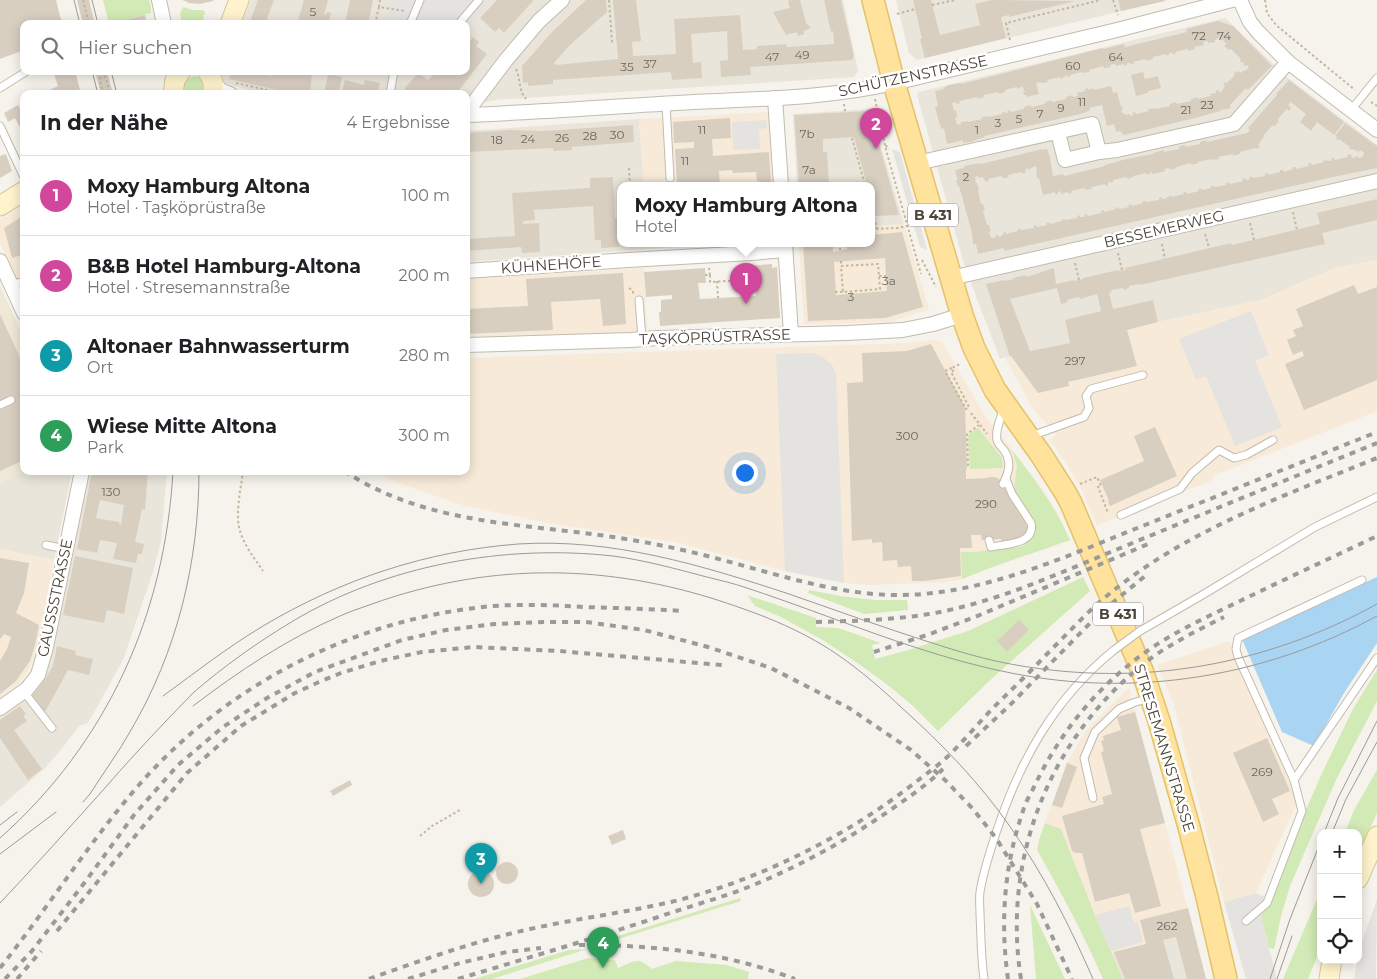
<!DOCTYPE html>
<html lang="de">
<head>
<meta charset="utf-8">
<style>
  :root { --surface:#fff; --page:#f6f6f6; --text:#202124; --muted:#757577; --line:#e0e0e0; --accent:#b45309 }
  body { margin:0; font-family:Montserrat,sans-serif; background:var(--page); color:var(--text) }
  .controls { position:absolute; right:15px; bottom:15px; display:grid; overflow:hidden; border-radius:10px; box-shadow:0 2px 12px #0003 }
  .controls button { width:45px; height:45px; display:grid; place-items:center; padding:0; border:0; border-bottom:1px solid var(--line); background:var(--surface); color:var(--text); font:25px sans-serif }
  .you { position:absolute; left:744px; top:472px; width:18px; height:18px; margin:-12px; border:4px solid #fff; border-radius:50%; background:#1a73e8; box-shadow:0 0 0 8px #1a73e833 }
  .badge { display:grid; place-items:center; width:32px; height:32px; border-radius:50%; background:var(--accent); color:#fff; font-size:16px; font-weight:700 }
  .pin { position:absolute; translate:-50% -41px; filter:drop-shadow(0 1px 2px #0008) }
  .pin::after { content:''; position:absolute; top:26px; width:18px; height:15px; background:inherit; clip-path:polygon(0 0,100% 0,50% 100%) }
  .popup { position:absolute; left:617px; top:182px; width:258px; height:65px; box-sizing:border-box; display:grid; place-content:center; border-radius:10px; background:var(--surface); filter:drop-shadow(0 1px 4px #0005); font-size:16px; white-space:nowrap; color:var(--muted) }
  .popup b { font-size:19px; color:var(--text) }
  .popup::after { content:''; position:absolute; left:50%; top:100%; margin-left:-10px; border:10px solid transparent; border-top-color:var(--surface) }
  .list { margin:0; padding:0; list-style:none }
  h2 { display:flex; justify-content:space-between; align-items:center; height:65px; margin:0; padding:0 20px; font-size:21px }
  h2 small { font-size:16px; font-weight:400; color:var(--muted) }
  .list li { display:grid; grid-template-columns:32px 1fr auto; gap:15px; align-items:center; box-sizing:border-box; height:80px; padding:0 20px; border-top:1px solid var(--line) }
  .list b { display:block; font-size:19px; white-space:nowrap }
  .list p { margin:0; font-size:16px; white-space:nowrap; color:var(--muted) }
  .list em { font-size:16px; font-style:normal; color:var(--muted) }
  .icon { flex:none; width:28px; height:28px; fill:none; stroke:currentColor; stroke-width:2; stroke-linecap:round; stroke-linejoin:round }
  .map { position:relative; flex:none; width:1377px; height:979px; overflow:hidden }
  .search { position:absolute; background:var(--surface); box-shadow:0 2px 12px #0003; left:20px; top:20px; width:450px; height:55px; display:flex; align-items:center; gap:12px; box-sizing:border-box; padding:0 18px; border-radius:10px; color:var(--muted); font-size:19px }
  .panel { position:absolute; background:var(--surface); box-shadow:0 2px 12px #0003; left:20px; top:90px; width:450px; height:385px; border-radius:10px }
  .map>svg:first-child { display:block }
  .residential { fill:#eae5da }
  .commercial { fill:#f7ead8 }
  .education { fill:#efe8d6 }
  .green { fill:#d2eab5 }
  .parking { fill:#e5e3e0 }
  .water { fill:#a9d4f2 }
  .building { fill:#d8cfc1; fill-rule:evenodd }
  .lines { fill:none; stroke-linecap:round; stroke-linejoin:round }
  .lane-casing { stroke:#c2bbae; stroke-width:9 }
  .street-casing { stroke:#c2bbae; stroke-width:16 }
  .secondary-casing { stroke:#d6c79b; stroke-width:21 }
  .primary-casing { stroke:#e6c16a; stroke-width:24 }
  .path { stroke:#c4b79f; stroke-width:2; stroke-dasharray:2.5 2.5; stroke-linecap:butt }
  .lane { stroke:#fff; stroke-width:7 }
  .street { stroke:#fff; stroke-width:14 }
  .secondary { stroke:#fff3cd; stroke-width:19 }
  .primary { stroke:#ffe39c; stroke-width:21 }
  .tram { stroke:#9a9a9a; stroke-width:1 }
  .rail { stroke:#9a9a9a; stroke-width:4; stroke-dasharray:6 6; stroke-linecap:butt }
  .lane-bridge-casing { stroke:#c2bbae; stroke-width:9; stroke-linecap:butt }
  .lane-bridge { stroke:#fff; stroke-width:7 }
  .labels { text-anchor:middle; stroke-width:5; stroke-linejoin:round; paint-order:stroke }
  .number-label { font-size:12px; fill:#6e675b }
  .shield { fill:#fff; stroke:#817c74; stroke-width:1 }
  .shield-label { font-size:14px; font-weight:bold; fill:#4b4439 }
  .street-label { font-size:15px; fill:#4b4439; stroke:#fff }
</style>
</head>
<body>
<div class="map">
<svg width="1377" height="979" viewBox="0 0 1377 979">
  <rect width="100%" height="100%" fill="#f6f3ec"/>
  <!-- residential -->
  <g class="residential">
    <polygon points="251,0 843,0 858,71 854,77 495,100 466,107 466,94 263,94 224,83 220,71 466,71 466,24 241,24"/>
    <polygon points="896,0 1168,0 917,60 909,53"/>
    <polygon points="1225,18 1288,78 1377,145 1377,260 1335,268 1261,300 1158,322 1113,309 1101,311 1070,343 1030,351 1000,359 972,286 962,257 917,95 919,92"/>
    <polygon points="870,109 904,224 871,226 871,185 797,185 793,114"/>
    <polygon points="639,119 644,185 621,185 621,243 734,243 466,262 466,131"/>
    <polygon points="25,471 72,471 54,560 0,549 0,483"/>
    <polygon points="89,471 167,471 161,541 153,572 123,660 88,723 79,726 60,751 44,769 0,807 0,716 25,698 39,684 49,664"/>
    <polygon points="1194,932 1206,979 1123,979 1112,953"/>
  </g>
  <!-- commercial -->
  <g class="commercial">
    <polygon points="770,112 774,185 644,185 639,119"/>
    <polygon points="24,206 24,297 0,243 0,219"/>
    <polygon points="904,224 929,309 891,322 804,324 799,243 871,243 871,226"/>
    <polygon points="1377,260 1377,411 1213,476 1213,480 1097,525 1079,485 1066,463 1050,440 1056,435 1032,407 1005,358 1070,343 1065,320 1101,311 1097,295 1113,309 1153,300 1158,322 1261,300 1335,268"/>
    <polygon points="644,268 647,332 466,337 466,279"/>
    <polygon points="932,340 942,342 984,414 1044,491 1058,514 1070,540 1027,555 993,566 962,579 946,582 869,585 844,583 785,571 675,542 553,524 465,506 395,482 376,471 466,471 466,358 907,343"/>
    <polygon points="0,549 54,560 38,646 29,669 21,682 0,697"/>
    <polygon points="1230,641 1298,801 1256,893 1224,902 1173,701 1157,665"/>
    <polygon points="1129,688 1194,932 1112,953 1095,915 1061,829 1045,823 1067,763 1086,730"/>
  </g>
  <!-- education -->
  <polygon class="education" points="0,286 24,338 24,471 25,471 0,483"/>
  <!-- green -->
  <g class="green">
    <polygon points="103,0 149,0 151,8 151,13 125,20 126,24 109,24"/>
    <polygon points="183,7 193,10 204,10 205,15 203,15 204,20 202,24 182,24 180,13"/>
    <path d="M195 76C204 79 204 87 200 94H183C182 85 186 78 195 76Z"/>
    <polygon points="978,428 1002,458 1003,468 970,469 968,435"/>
    <path d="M1012 450C1036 481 1054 505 1070 540 1034 553 997 564 962 579L961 552H975L1023 546 1036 534 1034 526 1014 493 1017 465Z"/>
    <polygon points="1083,577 1090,591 987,683 938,731 913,706 889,686 859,664 821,639 781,617 755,606 747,595 816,618 816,627 838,628 881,643 872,645 875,659 905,651 968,631"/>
    <polygon points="809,590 840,596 875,600 907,600 908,610 864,614 808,593"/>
    <polygon points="1377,670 1377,701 1336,780 1290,886 1281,916 1274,949 1269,948 1261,917 1267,898 1323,771 1353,709"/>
    <polygon points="1377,770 1377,813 1358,855 1358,833 1345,833 1354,810"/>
    <path d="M1045 823 1061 829 1095 915 1123 979H1103C1084 935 1061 892 1037 850L1040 837Z"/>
    <polygon points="1321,890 1321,947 1308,979 1283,979"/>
    <polygon points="740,898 741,901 615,940 605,940"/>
    <polygon points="1030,905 1065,979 1036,979"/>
    <polygon points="587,949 492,979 474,979 569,950"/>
    <path d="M588 958 615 960 618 968C635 961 637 956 652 969L676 961 727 965 749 972 748 979H520Z"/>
  </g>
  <!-- parking -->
  <g class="parking">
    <polygon points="391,0 481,0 480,6 483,9 466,28 466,24 385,24"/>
    <polygon points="766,120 767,128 759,129 760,149 733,150 732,122"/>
    <polygon points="892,149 900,152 927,250 920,247"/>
    <polygon points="1251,311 1269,355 1255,361 1282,427 1235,446 1206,376 1196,380 1179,339"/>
    <polygon points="814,353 824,358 832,365 836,373 844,583 785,571 776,354"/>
    <polygon points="1256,893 1267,898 1261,917 1277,979 1246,979 1224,902"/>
    <polygon points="1377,900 1376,979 1354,979 1360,946"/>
    <polygon points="1129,906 1134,923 1138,922 1143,942 1111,951 1095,915"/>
  </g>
  <!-- water -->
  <polygon class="water" points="1377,577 1377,643 1344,693 1314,746 1282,732 1242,639"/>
  <!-- building -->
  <g class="building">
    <polygon points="0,0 56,0 62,24 24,24 24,50 0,59"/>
    <polygon points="77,0 89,0 95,24 83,24"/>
    <polygon points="183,0 213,0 213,1 200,4 189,3"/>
    <polygon points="258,0 274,0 265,24 249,24"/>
    <polygon points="304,0 328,0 324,15 325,15 328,12 331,13 328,24 322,24 321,22 321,24 297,24"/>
    <polygon points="350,0 373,0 368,24 345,24"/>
    <polygon points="497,0 532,0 533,1 504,33 499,28 495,32 480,18"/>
    <polygon points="586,0 606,0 607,12 569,46 554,63 556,65 618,59 613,0 636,0 641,41 632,42 633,56 676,54 674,19 740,15 743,50 757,49 757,46 786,44 787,47 834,44 833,31 831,32 824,0 841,0 854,56 852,60 750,67 751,75 721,77 720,61 728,60 727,31 691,34 693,63 701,62 702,78 672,80 671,72 553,80 553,84 528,86 528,82 523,83 522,66 553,31"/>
    <polygon points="791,0 800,0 806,23 811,28 804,31 804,34 798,36 797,32 786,35 773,12 790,8 788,1"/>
    <polygon points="913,0 931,0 940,35 980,25 975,4 992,0 1075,1 1009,17 1009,15 1001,17 1006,38 925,58 920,39 922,39"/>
    <polygon points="1118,0 1164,0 1165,1 1121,11"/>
    <polygon points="145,15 147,24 126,24 125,20"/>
    <path d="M1218 21 1233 26 1272 66 1248 90 1246 88 1230 105 1231 107 1229 109 1220 110V111L1199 117 1124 135 1120 131 1116 132 1114 124 1107 126 1102 105 1089 108 1090 110 1084 113 984 136 985 137 970 142 963 143V140L947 144 944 128 941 129 935 107 938 106 935 91 944 89 943 88 949 85 961 83V84L1103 48V49L1124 44 1125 47 1187 32 1186 29ZM1218 38 1224 41 1226 44 1224 46 1229 50 1231 49 1241 59 1240 61 1242 63 1243 62 1244 63 1243 64 1245 66 1247 65 1249 67 1245 71 1244 70 1241 73 1239 71 1237 73 1236 71 1234 73 1235 75 1227 83 1225 82 1223 84 1225 86 1221 92H1219V90L1216 91V93L1210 94 1211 96 1198 99 1197 97 1191 99V101L1177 104 1176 102 1170 104V106L1156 109 1155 108 1148 109 1149 111 1136 114 1135 112 1132 113 1133 115 1130 116V114L1125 115 1124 113H1122L1121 110 1123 109 1122 106 1121 107 1117 92 1113 93 1111 86 1094 90V88L1088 90V88L1085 89V91L1077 93 1078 96 1073 97 1072 95 1066 97V99L1052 102 1051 100 1045 102V104L1031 107 1030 105 1024 107V109L1011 112 1010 110 1007 111 1008 113 1002 112V114L989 117V116L982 117V119L968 122V121L961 122V124L957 125 955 117H957L956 110 954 111 952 103 956 102 957 104 960 103 959 101 977 97 978 99 984 97V95L998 92 999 94 1005 92V90L1017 87V89L1020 88V87L1022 86 1025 92H1023L1024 95H1026V97L1039 94 1036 83 1041 82V83H1044L1048 82 1047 80 1060 77 1061 79 1067 75V77L1070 76V75L1082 72 1083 73 1090 72 1089 70 1103 66 1104 68 1111 67 1110 65 1115 64 1116 66 1124 64V66L1127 65V63H1130L1131 64H1134L1133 62 1146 59 1147 61 1153 59V57L1166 54V56L1169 55V53H1172L1173 54H1176L1175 52 1188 49V51L1192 50 1195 49 1194 47 1204 45 1203 42 1208 41V43L1215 42V40Z"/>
    <polygon points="473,37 479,42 476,46 487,54 456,94 404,94 405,91 405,88 418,73 428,80 434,74 430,71 466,71 466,38 470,41"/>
    <polygon points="53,71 75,71 81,94 42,94 58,86"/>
    <polygon points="95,71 107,71 113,94 101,94"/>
    <polygon points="231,71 268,71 268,75 272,76 273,71 312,72 310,94 295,94 229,79"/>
    <polygon points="329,71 333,71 333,75 342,77 339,91 342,92 345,80 364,85 365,80 380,83 377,94 324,94"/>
    <polygon points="1143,72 1145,79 1158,76 1161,88 1148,91 1148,93 1136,96 1131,75"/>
    <polygon points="1289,80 1344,122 1334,135 1317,122 1311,131 1300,122 1306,114 1291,102 1288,105 1291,108 1289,111 1287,109 1277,120 1279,121 1274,127 1273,125 1263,136 1264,137 1258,145 1260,147 1257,149 1256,148 1240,152 1240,154 1233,156 1233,154 1218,157 1219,159 1212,160 1212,159 1197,162 1198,164 1194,164 1191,165 1191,163 1176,167 1177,168 1170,170 1169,168 1164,169 1165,171 1153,174 1151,172 1150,172 1150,174 1147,175 1146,173 1133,176 1134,177 1127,179 1127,177 1113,180 1113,182 1110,183 1110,181 1109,181 1108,185 1105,186 1105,184 1091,187 1092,189 1085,190 1085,188 1071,191 1072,193 1069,194 1068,192 1061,194 1060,191 1058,192 1058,194 1055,194 1055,192 1043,195 1039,178 1037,178 1036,171 1037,171 1036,166 1031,168 1031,169 1028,170 1028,168 1026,169 1025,173 1022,174 1022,172 1008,175 1009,177 1006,178 1002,178 1002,176 997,177 988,179 989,181 986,182 985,180 984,180 983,177 979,178 978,176 975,177 976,183 977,183 979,189 978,190 981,204 983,204 985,210 983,211 987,225 989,225 991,231 989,232 990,236 992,238 996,237 995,235 998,235 999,237 1003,235 1003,233 1006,232 1006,234 1018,231 1018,229 1021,229 1021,230 1034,228 1033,226 1036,225 1037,227 1047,225 1046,223 1049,222 1050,224 1062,221 1062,219 1065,219 1065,220 1077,218 1077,216 1080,215 1080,217 1085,217 1084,215 1087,214 1088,216 1101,213 1101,211 1104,210 1104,212 1116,209 1115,208 1118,207 1119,209 1129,207 1128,205 1131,204 1132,206 1143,203 1143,201 1146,201 1146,202 1159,200 1159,198 1162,197 1162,199 1165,199 1171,195 1171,197 1184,194 1183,192 1186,192 1187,194 1199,191 1198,189 1201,188 1202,190 1211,188 1211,186 1214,186 1214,187 1226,185 1226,183 1229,182 1229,184 1243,181 1242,179 1245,178 1246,180 1250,179 1249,177 1253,177 1253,178 1265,176 1265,174 1268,173 1268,175 1280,172 1280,170 1283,170 1284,172 1293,169 1293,167 1296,167 1296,169 1309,166 1308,164 1311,163 1312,165 1324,162 1323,160 1330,161 1332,160 1331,158 1334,158 1335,160 1348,157 1347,155 1350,154 1354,159 1355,157 1358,156 1358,158 1363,157 1364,153 1360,150 1359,152 1352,149 1351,150 1349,148 1350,147 1339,139 1338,140 1336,139 1337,137 1335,136 1345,123 1377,146 1377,168 1333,177 1004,251 1004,248 978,254 976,244 973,244 972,233 959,186 958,187 956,180 958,180 955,170 964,168 964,166 980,163 981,164 1042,149 1042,150 1047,149 1050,158 1053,176 1063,174 1064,176 1105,166 1105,165 1126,159 1153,154 1153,153 1164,150 1164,152 1179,149 1179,147 1180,146 1185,145 1185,147 1200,144 1200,142 1206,140 1207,142 1247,133 1250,130 1248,128 1277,95 1276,94"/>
    <polygon points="18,105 24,116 24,135 15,118 8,122 4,113"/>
    <polygon points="869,111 878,141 899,215 875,216 871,200 871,185 867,185 854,137 823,139 823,152 827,152 829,184 825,184 825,185 799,185 794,115"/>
    <polygon points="730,118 731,138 712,139 713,156 769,152 771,183 760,184 760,181 757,182 756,172 733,173 732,170 719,171 720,185 677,185 675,149 694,148 694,142 674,143 673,122"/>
    <polygon points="633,125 634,142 572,147 572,150 553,151 553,148 466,152 466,133 509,130 545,131"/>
    <polygon points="6,154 12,171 0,178 0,156"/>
    <polygon points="613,177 615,218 617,218 619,247 601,248 601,240 595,240 593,206 534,210 535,220 523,221 523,224 539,223 540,252 522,253 521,247 466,251 466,239 515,236 512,193 590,188 590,178"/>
    <path d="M1377 199V220L1322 233 1325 244 1140 285V284L1129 286V288L1124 290 1123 288 1111 290 1112 292 1109 293 1113 309 1153 300 1158 322 1127 330 1137 366 1068 382 1069 386 1038 393 1011 356 1010 357 986 284 1004 280V281L1014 279 1013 278 1026 275V277L1054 268 1056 284 1074 280V281L1083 279V278L1118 270V271L1126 270 1125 268 1231 243 1232 245 1320 224 1317 213ZM1057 288 1061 304 1068 302 1067 300 1079 297 1080 299 1097 294 1101 311 1065 320 1070 343 1030 351 1010 299Z"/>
    <polygon points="24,215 24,258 22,255 12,258 4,228"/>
    <path d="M902 232 923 307 885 318 808 321 803 243H833V252L847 249 846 243H871V235ZM885 258 887 291 836 295 834 262Z"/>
    <polygon points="772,264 772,268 777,267 780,318 660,326 659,312 661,312 661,300 672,299 672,295 646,297 644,272 705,268 706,283 698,283 700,299 756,296 755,279 749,279 749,266"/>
    <polygon points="623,273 626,324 603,326 600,299 551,302 553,330 466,334 466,309 528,306 526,279"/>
    <polygon points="1354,285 1358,294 1377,287 1377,380 1304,410 1285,364 1304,356 1302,351 1293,355 1287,340 1296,336 1293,330 1303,326 1296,309"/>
    <polygon points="0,314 24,367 24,460 0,471"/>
    <polygon points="931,344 965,407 967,469 966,469 966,479 989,478 988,477 994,477 999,479 1026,523 1028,530 1023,538 1001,543 1001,539 982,540 981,535 971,535 972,548 960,548 961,576 924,581 912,581 911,566 898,567 897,560 883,561 882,542 872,543 872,539 852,541 847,383 863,382 862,353 907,351"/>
    <polygon points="1155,427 1177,476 1110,506 1108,502 1109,501 1100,480 1144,461 1134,436"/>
    <path d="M92 471H148L145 510 142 509 135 542 144 544 142 554H138L136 563 113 559 117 543 100 540 97 553 77 549ZM100 500 124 505 121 525 119 524V522L96 518Z"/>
    <polygon points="75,556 133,568 124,614 107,610 104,623 63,615"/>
    <polygon points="0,558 29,563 24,593 16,613 39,625 35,645 30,661 16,681 0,694 0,661 7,649 11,637 4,634 0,639"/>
    <polygon points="1019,620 1029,630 1007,652 997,641"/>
    <polygon points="57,646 76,651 75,655 93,659 89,675 68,670 45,712 32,696 44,681 53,666"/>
    <polygon points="20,706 26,714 23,716 27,721 14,730 42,769 28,780 0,738 0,720"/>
    <polygon points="1135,712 1165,823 1140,829 1161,906 1135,913 1129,893 1095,902 1082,853 1076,853 1072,851 1062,816 1104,804 1102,797 1112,794 1101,752 1104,751 1101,741 1104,740 1103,736 1121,730 1117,717"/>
    <polygon points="1267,738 1290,791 1272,799 1279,814 1263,822 1233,753"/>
    <polygon points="1067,763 1077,767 1062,808 1052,805"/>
    <polygon points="350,780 352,785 333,796 330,791"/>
    <polygon points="623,830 626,839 612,845 608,836"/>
    <circle cx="507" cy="873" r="11"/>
    <circle cx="481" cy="884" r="13"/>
    <polygon points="1188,908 1206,979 1187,979 1176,937 1163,940 1174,979 1125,979 1114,952 1146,944 1140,920"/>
  </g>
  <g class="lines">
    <!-- lane casing -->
    <g class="lane-casing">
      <g id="lane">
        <polyline points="461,21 479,0"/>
        <polyline points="410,24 420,0"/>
        <polyline points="0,88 27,71"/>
        <polyline points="390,94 394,71"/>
        <polyline points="666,104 670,178"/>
        <polyline points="1351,110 1377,78"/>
        <polyline points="0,126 24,177"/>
        <polyline points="11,285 24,281"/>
        <polyline points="639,300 642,338"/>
        <polyline points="0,405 11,400"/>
        <polyline points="1031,436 1084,417 1089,408 1086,396 1091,389 1143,375"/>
        <path d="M1003 484C1009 472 1012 462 1004 450 1001 447 998 444 997 440 995 430 1001 417 1004 408"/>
        <polyline points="1121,515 1180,489 1192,473 1219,450 1234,458 1246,455 1273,440"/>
        <path d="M989 540 991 547C1006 544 1036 544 1031 523L1012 494 1006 479"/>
        <polyline points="46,545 66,549"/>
        <polyline points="1140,631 1204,594 1315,527 1377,497"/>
        <polyline points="24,692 52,728"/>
        <polyline points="1294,780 1238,657 1236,649 1238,638 1362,580"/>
        <polyline points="1093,798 1084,758 1095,732 1119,709 1133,703 1149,698"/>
        <polyline points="1246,921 1267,903 1302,811 1294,780 1377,658"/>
        <path d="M984 979C981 957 981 936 980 914 980 907 979 899 980 892 983 872 990 852 996 833 1020 760 1054 699 1114 650"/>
      </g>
    </g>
    <!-- street casing -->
    <g class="street-casing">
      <g id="street">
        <polyline points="159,0 164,24"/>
        <polyline points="1240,0 1250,22 1258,32 1288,62 1377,130"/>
        <polyline points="213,83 222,91 230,94"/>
        <polyline points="775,98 781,185"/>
        <polyline points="466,113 506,60 539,21 562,0"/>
        <path d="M466 115C542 112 618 106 694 102 761 99 829 98 894 83L1117 30 1232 0"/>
        <polyline points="1058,133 1065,160 1099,152 1117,150 1234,124 1288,62"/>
        <polyline points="917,163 1092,124 1099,152"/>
        <polyline points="785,243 791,334"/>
        <polyline points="0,261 24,313"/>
        <polyline points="466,271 628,260 751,253 785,250"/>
        <polyline points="951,278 1377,181"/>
        <polyline points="466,345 631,340 658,338 847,333 903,330 933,324 962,315"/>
        <polyline points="0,708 27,689 38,675 46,647 82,471"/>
      </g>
    </g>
    <!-- secondary casing -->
    <g class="secondary-casing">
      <g id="secondary">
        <polyline points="230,24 239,0"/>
        <path d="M207 71C213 78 215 85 212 94"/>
        <polyline points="173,94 175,80 181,71"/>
        <polyline points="0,206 24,191"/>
        <polyline points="1358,879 1377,836"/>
        <polyline points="1329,979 1332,960"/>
      </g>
    </g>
    <!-- primary casing -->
    <g class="primary-casing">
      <polyline id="primary" points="873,0 894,83 962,315 974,348 995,390 1042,456 1065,492 1071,503 1143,673 1159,721 1189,827 1207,897 1226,979"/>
    </g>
    <!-- path -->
    <g class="path">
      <polyline points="83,0 89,24"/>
      <polyline points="609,0 612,43"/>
      <polyline points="1113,0 1118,15"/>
      <polyline points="1265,0 1267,13 1276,25 1355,90"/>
      <polyline points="932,5 955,0"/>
      <polyline points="379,7 380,0"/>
      <polyline points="897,14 915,9"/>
      <polyline points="375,24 379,7 405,11"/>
      <polyline points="1010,40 1006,23 1101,0"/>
      <path d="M516 69C521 80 518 90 526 99"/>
      <polyline points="102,71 106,79 110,94"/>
      <polyline points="101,72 100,80 103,94"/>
      <polyline points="236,83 285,94"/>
      <polyline points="875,99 886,150 921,274"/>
      <polyline points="1371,102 1377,106"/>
      <polyline points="844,104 845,112"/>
      <polyline points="852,138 865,185"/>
      <polyline points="886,145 888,150"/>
      <polyline points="629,168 630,185"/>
      <polyline points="871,208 877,229"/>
      <polyline points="1293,212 1297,230"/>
      <polyline points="1250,223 1254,240"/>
      <polyline points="871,229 899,228 910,225"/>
      <polyline points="1205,234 1209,248"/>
      <polyline points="840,243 840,250"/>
      <polyline points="1162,244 1165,259"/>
      <polyline points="1118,253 1122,270"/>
      <polyline points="922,260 936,287"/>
      <polyline points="841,261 841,266 878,264 880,289 843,292 841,266"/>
      <polyline points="1075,263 1079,280"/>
      <polyline points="743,267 746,296"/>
      <polyline points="705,275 710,275 709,268"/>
      <polyline points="710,275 710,282 744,280"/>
      <polyline points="879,276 886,276"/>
      <polyline points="717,281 718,298"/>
      <polyline points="629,288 633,291 633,294"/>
      <polyline points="835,292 843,292"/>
      <polyline points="952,368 945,371 966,409 969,407 951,372 953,371 952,368 960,364"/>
      <polyline points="971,413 987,434"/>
      <polyline points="967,465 968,465 967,434 979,425"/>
      <path d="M243 471C241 489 234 517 241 534 246 548 255 559 263 571"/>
      <polyline points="1080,484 1097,477 1101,486 1098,487 1108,513"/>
      <polyline points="420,836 432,826 460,810"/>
    </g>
    <!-- lane -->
    <use href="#lane" class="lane"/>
    <!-- street -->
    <use href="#street" class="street"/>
    <!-- secondary -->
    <use href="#secondary" class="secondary"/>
    <!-- primary -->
    <use href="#primary" class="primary"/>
    <!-- tram -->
    <g class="tram">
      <polyline points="74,0 80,24"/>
      <polyline points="92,0 98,24"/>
      <polyline points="92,71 98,94"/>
      <polyline points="111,71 117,94"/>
      <path d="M163 696C196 672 228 647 263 626 342 579 427 551 518 544 612 538 701 565 789 594 835 610 882 627 929 642 957 651 986 660 1016 665 1141 687 1265 666 1377 604"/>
      <path d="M193 706C239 671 287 639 340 616 351 611 361 608 372 604 484 564 597 563 711 598 755 612 799 628 838 655 860 670 883 690 902 708 942 744 980 783 1011 828 1044 875 1070 926 1093 979"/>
      <path d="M83 802 90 794C103 773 119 752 131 730 177 652 199 562 199 471"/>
      <polyline points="0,825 17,812"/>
      <polyline points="1324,833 1338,798 1377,721"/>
      <polyline points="1332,833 1346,799 1377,742"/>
      <path d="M0 838C108 742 165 614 173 471"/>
      <polyline points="0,854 56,812"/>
      <path d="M0 903C35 866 70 827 104 789 124 766 145 743 166 721 175 712 184 702 193 693 224 666 258 642 293 621 387 565 504 544 613 556 643 560 673 568 703 576 718 580 733 583 747 588 835 617 920 655 1011 673 1136 698 1265 677 1377 616"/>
      <polyline points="1270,979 1290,919 1321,841"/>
      <polyline points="1277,979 1292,936"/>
    </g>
    <!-- rail -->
    <g class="rail">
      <path d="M344 471C429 526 524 523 620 538 651 543 681 549 711 557 770 572 829 593 891 595 980 597 1064 557 1145 525 1222 494 1300 463 1377 432"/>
      <path d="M816 622C854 621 892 620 929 614 995 603 1057 574 1118 549 1205 513 1291 478 1377 443"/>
      <polyline points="874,652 930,634 975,617 1153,542"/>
      <polyline points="966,746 1009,706 1099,614 1145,576"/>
      <polyline points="57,931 187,773 241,726 295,693 319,682 341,673 380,661 422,652 474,647 559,651 722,665"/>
      <path d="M579 945C654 945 724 952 795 979"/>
      <path d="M0 968C47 909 88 844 138 786 228 683 357 618 493 606 523 604 554 605 584 607 618 608 651 609 684 611"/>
      <polyline points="5,979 32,951 85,882 134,815 178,765 223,727 267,698 315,672 402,640 446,630 495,624 545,622 586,622 644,630 708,647 771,668 849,708 911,750 945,780 973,809 996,838 1037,904 1072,979"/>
      <polyline points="17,979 41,951"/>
      <path d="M369 979C422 960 475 941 530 929 580 918 630 912 679 900 744 883 808 854 865 818 884 806 903 792 921 778 929 772 937 766 944 760 961 744 976 726 992 709 1010 691 1028 674 1046 655 1062 639 1078 622 1095 606 1176 534 1278 498 1377 458"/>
      <polyline points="408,979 460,963 507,952 541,948"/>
      <path d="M458 979C527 958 596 938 664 915 691 906 720 898 746 888 796 868 842 843 886 813 906 799 926 786 943 769"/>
      <path d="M1008 979C1000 922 1004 866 1023 811 1025 803 1030 795 1034 787 1060 732 1099 684 1150 649 1178 630 1209 616 1240 601 1285 579 1331 558 1377 536"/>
      <path d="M1021 979C1001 855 1053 730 1154 656 1176 641 1200 629 1224 617"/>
    </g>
    <!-- lane-bridge casing -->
    <g class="lane-bridge-casing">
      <polyline id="lane-bridge" points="1114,650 1140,631"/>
    </g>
    <!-- lane-bridge -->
    <use href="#lane-bridge" class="lane-bridge"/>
  </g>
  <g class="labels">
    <!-- number labels -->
    <g class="number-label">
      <text x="313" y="16">5</text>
      <text x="1199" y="40">72</text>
      <text x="1224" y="40">74</text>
      <text x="802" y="59">49</text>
      <text x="772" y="61">47</text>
      <text x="1116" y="61">64</text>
      <text x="650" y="68">37</text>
      <text x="1073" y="70">60</text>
      <text x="627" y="71">35</text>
      <text x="1082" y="106">11</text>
      <text x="1207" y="109">23</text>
      <text x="1061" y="112">9</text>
      <text x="1186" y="114">21</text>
      <text x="1040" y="118">7</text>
      <text x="1019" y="123">5</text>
      <text x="998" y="127">3</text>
      <text x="702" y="134">11</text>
      <text x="977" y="134">1</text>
      <text x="807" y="138">7b</text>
      <text x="617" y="139">30</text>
      <text x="590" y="140">28</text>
      <text x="562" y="142">26</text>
      <text x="528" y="143">24</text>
      <text x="497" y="144">18</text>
      <text x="685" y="165">11</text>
      <text x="809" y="174">7a</text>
      <text x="966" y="181">2</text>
      <text x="889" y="285">3a</text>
      <text x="851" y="301">3</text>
      <text x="1075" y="365">297</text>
      <text x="907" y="440">300</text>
      <text x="111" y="496">130</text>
      <text x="986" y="508">290</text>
      <text x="1262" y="776">269</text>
      <text x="1167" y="930">262</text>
    </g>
    <!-- shield labels -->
    <g class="shield">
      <rect x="908" y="203.5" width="50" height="23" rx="4"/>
      <rect x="1093" y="602.5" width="50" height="23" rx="4"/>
    </g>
    <g class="shield-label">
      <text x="933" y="220">B 431</text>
      <text x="1118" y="619">B 431</text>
    </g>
    <!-- street labels -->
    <g class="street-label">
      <text transform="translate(913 76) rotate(-12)" y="5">SCHÜTZENSTRASSE</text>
      <text transform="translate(1164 229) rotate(-13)" y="5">BESSEMERWEG</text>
      <text transform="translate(551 265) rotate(-4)" y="5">KÜHNEHÖFE</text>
      <text transform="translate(715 337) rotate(-2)" y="5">TAŞKÖPRÜSTRASSE</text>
      <text transform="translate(55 598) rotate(-78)" y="5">GAUSSSTRASSE</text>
      <text transform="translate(1164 748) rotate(73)" y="5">STRESEMANNSTRASSE</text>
    </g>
  </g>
</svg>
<div class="controls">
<button>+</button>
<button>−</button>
<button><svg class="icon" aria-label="locate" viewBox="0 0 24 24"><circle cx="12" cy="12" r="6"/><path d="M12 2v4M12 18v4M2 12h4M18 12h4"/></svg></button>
</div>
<div class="you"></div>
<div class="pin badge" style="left:746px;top:304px;background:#d1479c">1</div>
<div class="popup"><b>Moxy Hamburg Altona</b>Hotel</div>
<div class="pin badge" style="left:876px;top:149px;background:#d1479c">2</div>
<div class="pin badge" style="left:481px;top:884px;background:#0f9aa8">3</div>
<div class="pin badge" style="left:603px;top:968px;background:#2e9e5b">4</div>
<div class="search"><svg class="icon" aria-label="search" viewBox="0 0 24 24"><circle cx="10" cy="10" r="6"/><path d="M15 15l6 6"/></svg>Hier suchen</div>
<section class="panel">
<h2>In der Nähe<small>4 Ergebnisse</small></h2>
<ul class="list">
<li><span class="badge" style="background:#d1479c">1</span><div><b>Moxy Hamburg Altona</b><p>Hotel · Taşköprüstraße</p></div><em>100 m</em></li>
<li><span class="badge" style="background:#d1479c">2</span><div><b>B&amp;B Hotel Hamburg-Altona</b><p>Hotel · Stresemannstraße</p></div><em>200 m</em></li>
<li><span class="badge" style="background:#0f9aa8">3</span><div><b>Altonaer Bahnwasserturm</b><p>Ort</p></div><em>280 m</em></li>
<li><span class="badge" style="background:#2e9e5b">4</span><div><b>Wiese Mitte Altona</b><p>Park</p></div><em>300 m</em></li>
</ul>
</section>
</div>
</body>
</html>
